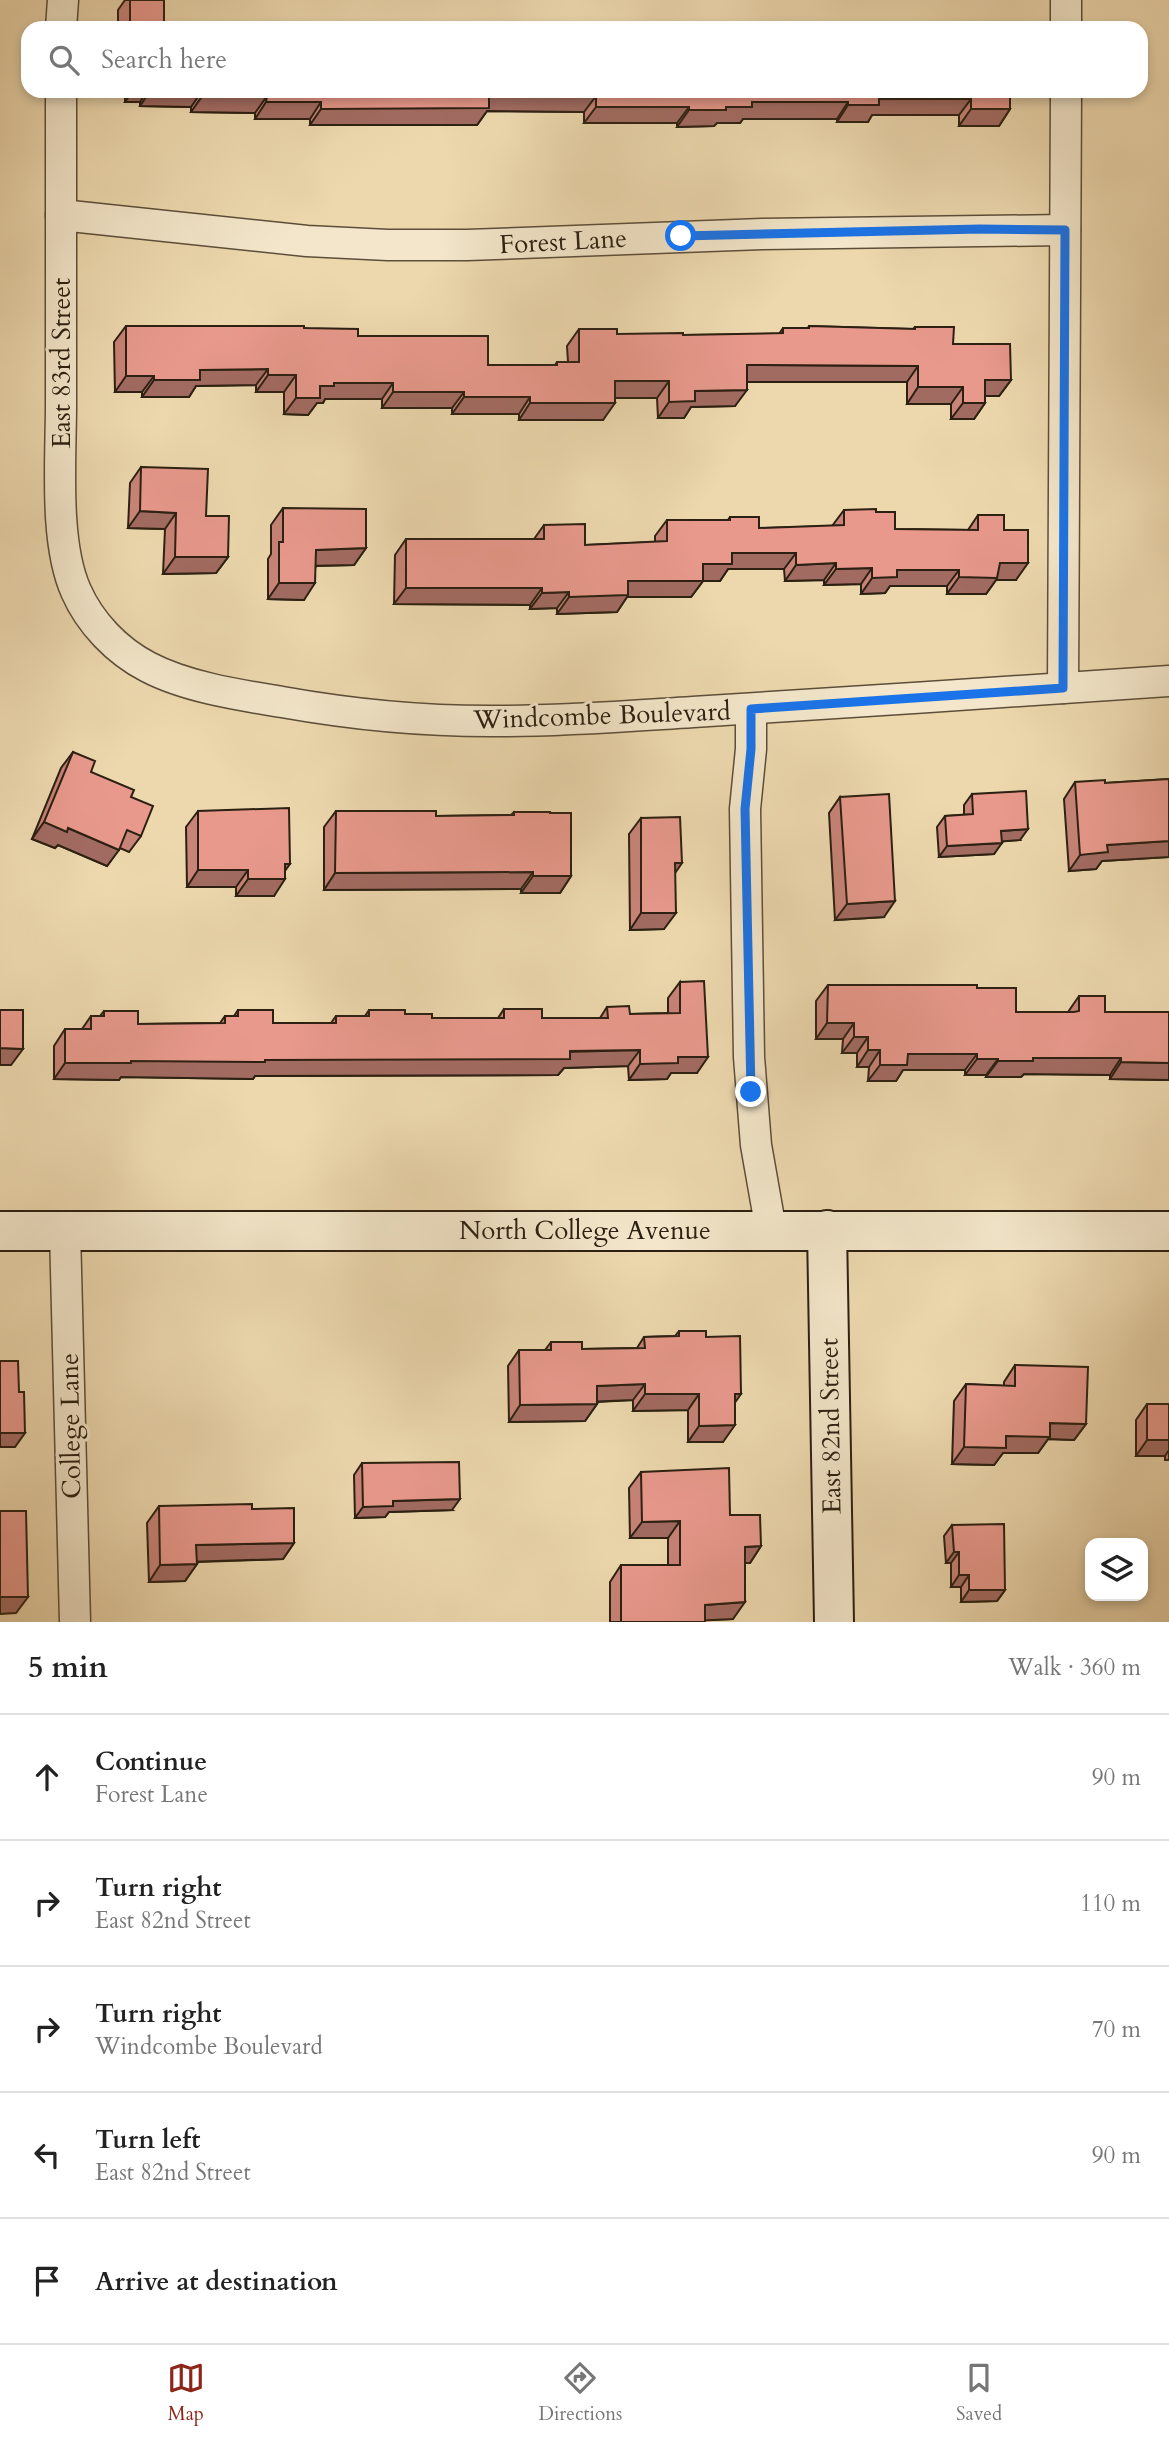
<!DOCTYPE html>
<html lang="en">
<head>
<meta charset="utf-8">
<style>
  :root { --surface:#fff; --page:#f6f6f6; --text:#222; --muted:#767676; --line:#e0e0e0; --accent:#8f2418 }
  body { margin:0; font-family:Cardo,serif; background:var(--page); color:var(--text) }
  .controls { position:absolute; right:21px; bottom:21px; display:grid; overflow:hidden; border-radius:14px; box-shadow:0 4px 10px #0003 }
  .controls button { width:63px; height:63px; display:grid; place-items:center; padding:0; border:0; border-bottom:2px solid var(--line); background:var(--surface); color:var(--text); font:35px sans-serif }
  .stop { position:absolute; width:21px; height:21px; margin:-16px; border:5px solid #1a73e8; border-radius:50%; background:#fff }
  .stop.end { background:#1a73e8; border-color:#fff; box-shadow:0 2px 7px #0008 }
  .list { margin:0; padding:0; list-style:none }
  h2 { display:flex; justify-content:space-between; align-items:center; height:91px; margin:0; padding:0 28px; font-size:30px }
  h2 small { font-size:23px; font-weight:400; color:var(--muted) }
  .list li { display:grid; grid-template-columns:46px 1fr auto; gap:21px; align-items:center; box-sizing:border-box; height:126px; padding:0 28px; border-top:2px solid var(--line) }
  .list b { display:block; font-size:26px; white-space:nowrap }
  .list p { margin:0; font-size:23px; white-space:nowrap; color:var(--muted) }
  .list em { font-size:23px; font-style:normal; color:var(--muted) }
  .icon { flex:none; width:38px; height:38px; fill:none; stroke:currentColor; stroke-width:2; stroke-linecap:round; stroke-linejoin:round }
  .map { position:relative; flex:none; width:1169px; height:1622px; overflow:hidden }
  .search { position:absolute; background:var(--surface); box-shadow:0 4px 10px #0003; left:21px; right:21px; top:21px; height:77px; display:flex; align-items:center; gap:18px; box-sizing:border-box; padding:0 24px; border-radius:21px; color:var(--muted); font-size:26px }
  .sheet { height:721px; background:var(--surface) }
  nav { display:flex; justify-content:space-around; align-items:center; box-sizing:border-box; height:98px; border-top:2px solid var(--line); background:var(--surface); font-size:19px; color:var(--muted) }
  nav a { display:grid; justify-items:center; gap:4px }
  nav .on { color:var(--accent) }
  .map>svg:first-child { display:block }
  .lines { fill:none; stroke-linecap:round; stroke-linejoin:round }
  .street-casing { stroke:#5c4e39; stroke-width:33 }
  .secondary-casing { stroke:#2c2012; stroke-width:42 }
  .street { stroke:#f3e6ca; stroke-width:30 }
  .secondary { stroke:#f3e6ca; stroke-width:38 }
  .wall { fill:#c88478; stroke:#2c2012; stroke-width:2 }
  .shaded-wall { fill:#a26b62; stroke:#2c2012; stroke-width:2 }
  .building { fill:#e8998c; stroke:#2c2012; stroke-width:2 }
  .route { stroke:#1a73e8; stroke-width:9 }
  .labels { text-anchor:middle; stroke-width:6; stroke-linejoin:round; paint-order:stroke }
  .street-label { font-size:26px; fill:#2c2012; stroke:#f3e6ca }
</style>
</head>
<body>
<div class="map">
<svg width="1169" height="1622" viewBox="0 0 1169 1622">
  <rect width="100%" height="100%" fill="#edd8ae"/>
  <filter id="stains"><feTurbulence type="fractalNoise" baseFrequency=".00286" numOctaves="4"/><feColorMatrix values="0 0 0 0 .2 0 0 0 0 .09 0 0 0 0 .02 0 0 0 .5 -.17"/></filter>
  <radialGradient id="worn" r=".72"><stop offset=".6" stop-color="#630" stop-opacity="0"/><stop offset="1" stop-color="#630" stop-opacity=".3"/></radialGradient>
  <g class="lines">
    <!-- street casing -->
    <g class="street-casing">
      <g id="street">
        <polyline points="61,28 63,0"/>
        <polyline points="1066,28 1066,0"/>
        <path d="M61 91C61 195 61 300 61 404 61 459 54 542 76 591 90 623 117 651 148 667 186 687 239 695 282 702 355 715 430 722 504 721 567 721 630 716 693 712 852 703 1010 691 1169 681"/>
        <polyline points="61,215 307,241 388,245 467,245 762,234 1065,230"/>
        <polyline points="1063,688 1066,91"/>
        <polyline points="751,709 751,749 745,809 749,1057 756,1145 771,1230"/>
        <polyline points="65,1231 75,1622"/>
      </g>
    </g>
    <!-- secondary casing -->
    <g class="secondary-casing">
      <g id="secondary">
        <polyline points="827,1230 834,1622"/>
        <polyline points="0,1231 1169,1231"/>
      </g>
    </g>
    <!-- street -->
    <use href="#street" class="street"/>
    <!-- secondary -->
    <use href="#secondary" class="secondary"/>
  </g>
  <!-- wall -->
  <g class="wall">
    <polygon points="125,0 164,0 164,28 118,28 118,10"/>
    <polygon points="125,91 1010,91 1010,109 999,126 959,126 959,115 872,115 868,122 837,122 837,119 743,119 740,123 717,123 714,126 677,127 677,123 584,123 584,112 487,111 477,125 310,125 310,119 255,119 255,113 191,112 191,107 140,106 140,102 125,102"/>
    <polygon points="126,326 304,328 358,336 488,365 555,365 557,362 568,362 567,346 579,329 617,334 683,335 779,334 783,328 808,328 809,326 913,329 915,327 953,344 1011,380 999,396 985,396 985,403 974,419 951,419 951,404 907,404 907,382 747,382 735,406 691,407 684,418 658,418 657,398 615,398 603,420 519,420 519,414 452,414 452,408 382,408 382,399 325,399 323,403 317,403 308,415 284,414 284,392 256,392 256,385 196,386 189,397 142,397 142,392 115,392 114,342"/>
    <polygon points="141,467 228,557 216,573 163,574 165,529 128,528 130,483"/>
    <polygon points="283,508 366,548 354,565 316,566 304,600 268,599 268,559 271,554 271,525"/>
    <polygon points="844,510 876,512 895,529 968,530 978,515 1004,530 1016,580 996,580 986,594 947,594 947,586 890,586 885,593 861,594 861,584 824,585 824,580 785,581 784,569 728,569 720,581 703,581 691,597 627,597 617,612 557,614 557,608 530,609 530,605 394,604 395,555 406,539 534,539 544,525 585,545 655,542 655,536 667,520 728,520 730,517 759,528 832,526"/>
    <polygon points="73,752 91,772 131,797 141,836 129,852 120,848 107,866 58,845 55,848 32,839 61,768"/>
    <polygon points="1169,779 1169,857 1102,861 1096,869 1069,871 1064,799 1075,782 1105,783"/>
    <polygon points="972,794 1020,840 1002,841 994,854 939,857 937,827 945,816 964,815 964,805"/>
    <polygon points="840,797 884,917 835,920 829,813"/>
    <polygon points="198,811 285,871 274,896 236,896 236,887 187,887 186,827"/>
    <polygon points="336,811 436,816 511,815 514,812 571,876 560,893 521,893 521,889 324,890 324,827"/>
    <polygon points="641,818 675,873 664,929 630,930 629,834"/>
    <polygon points="680,982 697,1073 671,1073 667,1079 629,1080 628,1066 564,1068 558,1075 255,1076 253,1079 121,1077 119,1080 54,1079 54,1046 65,1029 82,1029 91,1016 100,1016 104,1011 138,1024 220,1023 225,1016 234,1016 238,1010 273,1023 331,1023 336,1016 365,1016 369,1010 432,1018 498,1018 504,1009 542,1018 600,1018 607,1007 630,1014 668,1013 668,998"/>
    <polygon points="828,985 977,988 1016,1012 1068,1012 1079,996 1105,1012 1169,1012 1169,1080 1110,1079 1110,1075 1024,1074 1021,1077 986,1077 986,1075 965,1075 965,1070 903,1070 896,1081 868,1081 869,1067 857,1067 857,1053 842,1053 843,1039 816,1039 816,1001"/>
    <polygon points="679,1331 706,1337 735,1403 723,1442 688,1442 688,1410 633,1411 633,1400 597,1402 597,1404 585,1421 509,1422 508,1366 519,1350 545,1350 551,1342 582,1349 637,1348 644,1337 675,1336"/>
    <polygon points="1015,1365 1086,1424 1074,1440 1048,1439 1038,1453 1003,1453 994,1465 952,1464 954,1401 966,1384 1004,1386 1004,1382"/>
    <polygon points="1147,1404 1169,1404 1169,1460 1165,1460 1165,1456 1136,1456 1136,1420"/>
    <polygon points="362,1463 452,1510 389,1512 385,1517 355,1518 354,1475"/>
    <polygon points="641,1472 730,1515 761,1546 750,1563 745,1563 733,1619 705,1620 705,1622 610,1622 610,1582 621,1565 668,1565 668,1538 630,1538 629,1488"/>
    <polygon points="159,1506 252,1509 294,1543 283,1559 197,1562 197,1564 185,1581 149,1582 147,1523"/>
    <polygon points="952,1525 1005,1590 997,1601 961,1602 961,1587 951,1587 951,1563 946,1563 944,1536"/>
  </g>
  <!-- shaded-wall -->
  <g class="shaded-wall">
    <polygon points="133,91 147,91 140,102 125,102"/>
    <polygon points="150,91 202,91 191,107 140,106"/>
    <polygon points="203,95 267,96 255,113 191,112"/>
    <polygon points="489,95 596,96 584,112 487,111 477,125 310,125 321,109"/>
    <polygon points="879,99 971,99 959,115 872,115 868,122 837,122 848,105"/>
    <polygon points="266,102 321,102 310,119 255,119"/>
    <polygon points="752,102 848,102 837,119 743,119 740,123 717,123 714,126 677,127 689,110 726,107"/>
    <polygon points="596,107 689,107 677,123 584,123"/>
    <polygon points="971,109 1010,109 999,126 959,126"/>
    <polygon points="747,365 918,366 907,382 735,382"/>
    <polygon points="268,369 256,385 196,386 189,397 142,397 154,380 200,370"/>
    <polygon points="268,375 296,375 284,392 256,392"/>
    <polygon points="126,376 154,376 142,392 115,392"/>
    <polygon points="985,380 1011,380 999,396 974,396"/>
    <polygon points="615,381 669,381 657,398 603,398"/>
    <polygon points="334,383 393,383 382,399 325,399 323,403 317,403 308,415 284,414 296,398 320,386"/>
    <polygon points="918,387 963,387 951,404 907,404"/>
    <polygon points="747,390 735,406 691,407 684,418 658,418 669,402 695,391"/>
    <polygon points="393,392 464,392 452,408 382,408"/>
    <polygon points="464,397 530,397 519,414 452,414"/>
    <polygon points="530,403 615,403 603,420 519,420"/>
    <polygon points="963,403 985,403 974,419 951,419"/>
    <polygon points="140,511 176,513 165,529 128,528"/>
    <polygon points="366,548 354,565 304,566 316,550"/>
    <polygon points="732,553 796,553 784,569 728,569 720,581 691,581 703,564"/>
    <polygon points="175,557 228,557 216,573 163,574"/>
    <polygon points="836,563 824,580 785,581 796,565"/>
    <polygon points="1000,563 1028,563 1016,580 996,580 986,594 947,594 959,577"/>
    <polygon points="872,568 861,584 824,585 836,569"/>
    <polygon points="897,570 959,570 947,586 890,586 885,593 861,594 872,578"/>
    <polygon points="628,581 703,581 691,597 627,597 617,612 557,614 569,597"/>
    <polygon points="279,583 315,583 304,600 268,599"/>
    <polygon points="406,588 542,588 530,605 394,604"/>
    <polygon points="569,592 557,608 530,609 542,593"/>
    <polygon points="44,822 68,828 119,850 107,866 58,845 55,848 32,839"/>
    <polygon points="1028,829 1020,840 993,842 1001,831"/>
    <polygon points="1169,841 1169,857 1102,861 1096,869 1069,871 1080,855 1107,845"/>
    <polygon points="1002,843 994,854 939,857 947,846"/>
    <polygon points="675,863 682,863 671,879"/>
    <polygon points="285,864 290,864 279,879 285,879 274,896 236,896 248,879"/>
    <polygon points="198,870 248,870 236,887 187,887"/>
    <polygon points="533,872 521,889 324,890 335,873"/>
    <polygon points="533,876 571,876 560,893 521,893"/>
    <polygon points="895,901 884,917 835,920 847,904"/>
    <polygon points="641,913 676,913 664,929 630,930"/>
    <polygon points="827,1023 854,1023 843,1039 816,1039"/>
    <polygon points="854,1037 868,1037 857,1053 842,1053"/>
    <polygon points="0,1048 23,1049 11,1065 0,1065"/>
    <polygon points="640,1050 628,1066 564,1068 558,1075 255,1076 253,1079 121,1077 119,1080 54,1079 65,1063 131,1061 265,1060"/>
    <polygon points="868,1050 880,1050 869,1067 857,1067"/>
    <polygon points="908,1054 977,1054 965,1070 903,1070 896,1081 868,1081 880,1065"/>
    <polygon points="678,1057 708,1057 697,1073 671,1073 667,1079 629,1080 640,1064"/>
    <polygon points="1033,1058 1121,1058 1110,1075 1024,1074 1021,1077 986,1077 998,1061"/>
    <polygon points="977,1059 998,1059 986,1075 965,1075"/>
    <polygon points="1121,1062 1169,1063 1169,1080 1110,1079"/>
    <polygon points="645,1384 633,1400 585,1402 597,1386"/>
    <polygon points="645,1394 699,1394 688,1410 633,1411"/>
    <polygon points="735,1394 741,1394 729,1411"/>
    <polygon points="597,1404 585,1421 509,1422 520,1405"/>
    <polygon points="1050,1423 1086,1424 1074,1440 1048,1439 1038,1453 1003,1453 994,1465 952,1464 964,1447"/>
    <polygon points="735,1425 723,1442 688,1442 699,1426"/>
    <polygon points="0,1433 25,1433 15,1447 0,1447"/>
    <polygon points="1147,1440 1169,1440 1169,1450 1165,1456 1136,1456"/>
    <polygon points="460,1499 452,1510 389,1512 385,1517 355,1518 363,1507 393,1501"/>
    <polygon points="680,1521 668,1538 630,1538 642,1522"/>
    <polygon points="294,1543 283,1559 185,1562 196,1545"/>
    <polygon points="761,1546 750,1563 733,1563 745,1547"/>
    <polygon points="954,1552 959,1552 951,1563 946,1563"/>
    <polygon points="197,1564 185,1581 149,1582 160,1565"/>
    <polygon points="959,1575 969,1575 961,1587 951,1587"/>
    <polygon points="969,1590 1005,1590 997,1601 961,1602"/>
    <polygon points="0,1597 28,1597 16,1613 0,1614"/>
    <polygon points="745,1602 733,1619 693,1621 705,1605"/>
  </g>
  <!-- building -->
  <g class="building">
    <rect x="130" y="0" width="34" height="28"/>
    <polygon points="203,91 1010,91 1010,109 971,109 971,99 879,99 879,105 848,105 848,102 752,102 752,107 726,107 726,110 689,110 689,107 596,107 596,96 489,95 489,108 321,109 321,102 266,102 267,96 203,95"/>
    <polygon points="126,326 304,326 304,328 358,329 358,336 488,336 488,365 557,365 557,362 579,362 579,329 617,329 617,334 683,333 683,335 783,333 783,328 809,328 809,326 915,329 915,327 954,327 953,344 1010,344 1011,380 985,380 985,403 963,403 963,387 918,387 918,366 747,365 747,390 695,391 695,401 669,402 669,381 615,381 615,403 530,403 530,397 464,397 464,392 393,392 393,383 334,383 334,386 320,386 320,398 296,398 296,375 268,375 268,369 200,370 200,380 154,380 154,376 126,376"/>
    <polygon points="141,467 208,469 206,516 229,516 228,557 175,557 176,513 140,511"/>
    <polygon points="283,508 366,509 366,548 316,550 315,583 279,583 279,542 283,542"/>
    <polygon points="876,509 876,512 895,512 895,529 978,530 978,515 1004,515 1004,530 1028,530 1028,563 1000,563 997,578 959,577 959,570 897,570 897,577 872,578 872,568 836,569 836,563 796,565 796,553 732,553 732,564 703,564 703,581 628,581 628,595 569,597 569,592 542,593 542,588 406,588 406,539 544,539 544,525 585,524 585,545 667,541 667,520 730,520 730,517 759,517 759,528 844,525 844,510"/>
    <polygon points="73,752 95,761 91,772 134,790 131,797 153,806 141,836 127,830 119,850 68,828 67,832 44,822"/>
    <polygon points="1169,779 1169,841 1107,845 1108,852 1080,855 1075,782 1105,780 1105,783"/>
    <polygon points="1026,791 1028,829 1001,831 1002,843 947,846 945,816 973,814 972,794"/>
    <polygon points="889,794 895,901 847,904 840,797"/>
    <polygon points="289,808 290,864 285,864 285,879 248,879 248,870 198,870 198,811"/>
    <polygon points="336,811 436,811 436,816 514,815 514,812 550,812 550,813 571,813 571,876 533,876 533,872 335,873"/>
    <polygon points="680,817 682,863 675,863 676,913 641,913 641,818"/>
    <polygon points="704,981 708,1057 678,1057 678,1063 640,1064 640,1050 570,1051 570,1059 265,1060 265,1062 131,1061 131,1063 65,1063 65,1029 91,1029 91,1016 104,1016 104,1011 138,1011 138,1024 225,1023 225,1016 238,1016 238,1010 273,1010 273,1023 336,1023 336,1016 369,1016 369,1010 405,1010 405,1014 432,1014 432,1018 504,1018 504,1009 542,1009 542,1018 608,1018 607,1007 629,1006 630,1014 680,1013 680,982"/>
    <polygon points="828,985 977,985 977,988 1016,988 1016,1012 1074,1012 1079,1011 1079,996 1105,996 1105,1012 1169,1012 1169,1063 1121,1062 1121,1058 1033,1058 1033,1061 998,1061 998,1059 977,1059 977,1054 908,1054 907,1065 880,1065 880,1050 868,1050 868,1037 854,1037 854,1023 827,1023"/>
    <polygon points="0,1010 23,1010 23,1049 0,1048"/>
    <polygon points="679,1331 706,1331 706,1337 740,1336 741,1394 735,1394 735,1425 699,1426 699,1394 645,1394 645,1384 597,1386 597,1404 520,1405 519,1350 551,1350 551,1342 582,1342 582,1349 645,1348 644,1337 679,1336"/>
    <polygon points="0,1361 18,1361 19,1392 24,1392 25,1433 0,1433"/>
    <polygon points="1015,1365 1088,1367 1086,1424 1050,1423 1050,1437 1006,1436 1006,1448 964,1447 966,1384 1015,1386"/>
    <rect x="1147" y="1404" width="22" height="36"/>
    <polygon points="459,1462 460,1499 393,1501 393,1506 363,1507 362,1463"/>
    <polygon points="729,1468 730,1515 760,1515 761,1546 745,1547 745,1602 705,1605 705,1622 621,1622 621,1565 680,1565 680,1521 642,1522 641,1472"/>
    <polygon points="252,1504 252,1509 294,1508 294,1543 196,1545 197,1564 160,1565 159,1506"/>
    <polygon points="0,1511 26,1511 28,1597 0,1597"/>
    <polygon points="1004,1524 1005,1590 969,1590 969,1575 959,1575 959,1552 954,1552 952,1525"/>
  </g>
  <g class="lines">
    <!-- route -->
    <polyline class="route" points="681,236 980,229 1065,230 1063,688 751,709 751,749 745,809 751,1092"/>
  </g>
  <g class="labels">
    <!-- street labels -->
    <g class="street-label">
      <text transform="translate(563 241) rotate(-3)" y="9">Forest Lane</text>
      <text transform="translate(61 363) rotate(-90)" y="9">East 83rd Street</text>
      <text transform="translate(602 715) rotate(-2)" y="9">Windcombe Boulevard</text>
      <text x="585" y="1239">North College Avenue</text>
      <text transform="translate(70 1426) rotate(-91)" y="9">College Lane</text>
      <text transform="translate(830 1426) rotate(-91)" y="9">East 82nd Street</text>
    </g>
  </g>
  <rect width="100%" height="100%" filter="url(#stains)"/>
  <rect width="100%" height="100%" fill="url(#worn)"/>
</svg>
<div class="controls">
<button><svg class="icon" aria-label="layers" viewBox="0 0 24 24"><path d="M12 4l9 5-9 5-9-5zM3 14l9 5 9-5"/></svg></button>
</div>
<div class="stop" style="left:681px;top:236px"></div>
<div class="stop end" style="left:751px;top:1092px"></div>
<div class="search"><svg class="icon" aria-label="search" viewBox="0 0 24 24"><circle cx="10" cy="10" r="6"/><path d="M15 15l6 6"/></svg>Search here</div>
</div>
<section class="sheet">
<h2>5 min<small>Walk · 360 m</small></h2>
<ul class="list">
<li><svg class="icon" aria-label="ahead" viewBox="0 0 24 24"><path d="M12 20V5M6 11l6-6 6 6"/></svg><div><b>Continue</b><p>Forest Lane</p></div><em>90 m</em></li>
<li><svg class="icon" aria-label="right" viewBox="0 0 24 24"><path d="M7 20v-9h11M14 6l5 5-5 5"/></svg><div><b>Turn right</b><p>East 82nd Street</p></div><em>110 m</em></li>
<li><svg class="icon" aria-label="right" viewBox="0 0 24 24"><path d="M7 20v-9h11M14 6l5 5-5 5"/></svg><div><b>Turn right</b><p>Windcombe Boulevard</p></div><em>70 m</em></li>
<li><svg class="icon" aria-label="left" viewBox="0 0 24 24"><path d="M17 20v-9H6M10 6l-5 5 5 5"/></svg><div><b>Turn left</b><p>East 82nd Street</p></div><em>90 m</em></li>
<li><svg class="icon" aria-label="arrive" viewBox="0 0 24 24"><path d="M6 21V4h12l-3 4 3 4H6"/></svg><div><b>Arrive at destination</b></div></li>
</ul>
</section>
<nav>
<a class="on"><svg class="icon" aria-label="map" viewBox="0 0 24 24"><path d="M3 6l6-2 6 2 6-2v14l-6 2-6-2-6 2zM9 4v14M15 6v14"/></svg>Map</a>
<a><svg class="icon" aria-label="directions" viewBox="0 0 24 24"><path d="M12 3l9 9-9 9-9-9zM9 14v-3h6M13 9l2 2-2 2"/></svg>Directions</a>
<a><svg class="icon" aria-label="saved" viewBox="0 0 24 24"><path d="M7 4h10v16l-5-4-5 4z"/></svg>Saved</a>
</nav>
</body>
</html>
